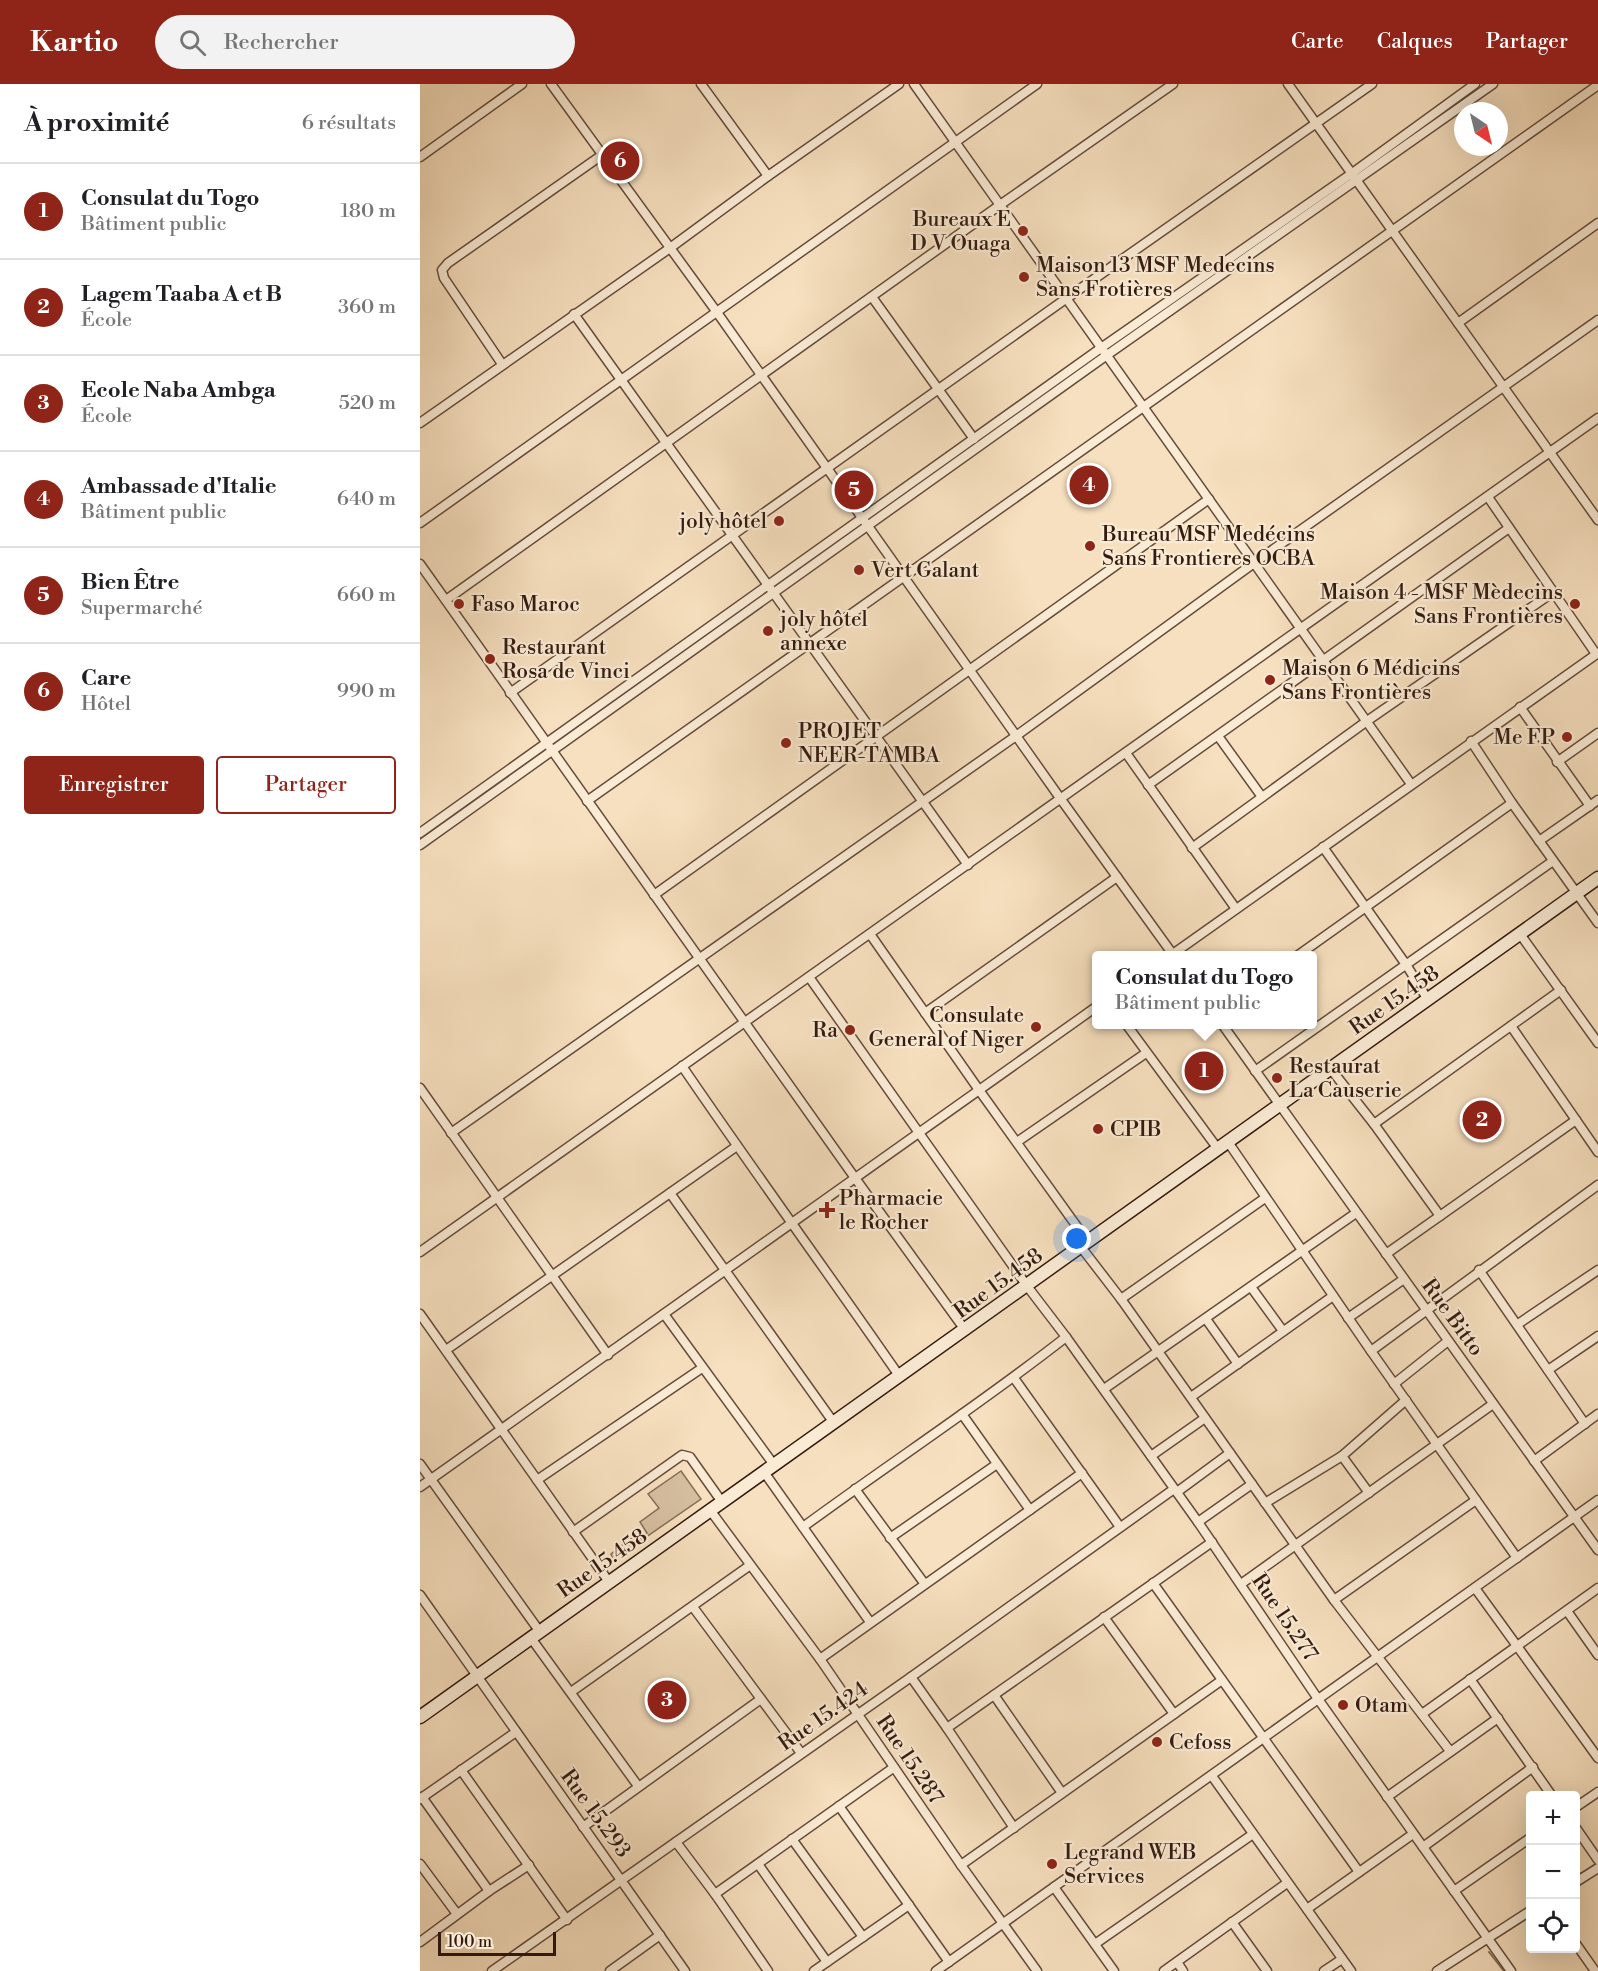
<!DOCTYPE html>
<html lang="fr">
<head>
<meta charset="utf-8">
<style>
  :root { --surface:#fff; --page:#f2f2f2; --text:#202124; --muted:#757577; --line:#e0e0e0; --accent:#8f2418 }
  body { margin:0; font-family:"Libre Bodoni",serif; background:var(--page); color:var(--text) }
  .controls { position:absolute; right:18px; bottom:18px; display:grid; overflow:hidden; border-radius:6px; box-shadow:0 6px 24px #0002 }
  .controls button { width:54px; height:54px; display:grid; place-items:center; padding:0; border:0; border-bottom:2px solid var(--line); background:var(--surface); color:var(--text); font:30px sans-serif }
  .compass { position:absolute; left:1034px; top:18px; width:54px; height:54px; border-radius:50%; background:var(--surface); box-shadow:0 6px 24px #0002; rotate:145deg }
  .scale { position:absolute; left:18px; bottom:15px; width:118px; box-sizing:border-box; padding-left:6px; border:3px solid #341b10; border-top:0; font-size:16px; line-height:21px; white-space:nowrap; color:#341b10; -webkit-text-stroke:4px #faebd5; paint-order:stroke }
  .you { position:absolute; left:657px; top:1155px; width:21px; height:21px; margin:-15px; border:4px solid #fff; border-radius:50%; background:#1a73e8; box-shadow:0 0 0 9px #1a73e833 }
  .badge { display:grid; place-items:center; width:39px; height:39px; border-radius:50%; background:var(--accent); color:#fff; font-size:20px; font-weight:700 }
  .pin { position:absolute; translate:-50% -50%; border:3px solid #fff; box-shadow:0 2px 6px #0006 }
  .popup { position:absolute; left:672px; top:867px; width:225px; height:78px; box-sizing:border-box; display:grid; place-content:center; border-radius:6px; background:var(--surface); filter:drop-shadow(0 2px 4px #0005); font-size:20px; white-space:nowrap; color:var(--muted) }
  .popup b { font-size:22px; color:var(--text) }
  .popup::after { content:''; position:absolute; left:50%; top:100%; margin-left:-12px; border:12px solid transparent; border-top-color:var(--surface) }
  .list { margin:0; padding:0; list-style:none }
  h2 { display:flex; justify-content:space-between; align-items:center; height:78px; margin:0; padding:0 24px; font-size:26px }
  h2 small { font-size:20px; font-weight:400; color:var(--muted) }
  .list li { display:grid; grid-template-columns:39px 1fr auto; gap:18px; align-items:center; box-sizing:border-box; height:96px; padding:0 24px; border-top:2px solid var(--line) }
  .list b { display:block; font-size:22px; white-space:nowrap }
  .list p { margin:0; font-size:20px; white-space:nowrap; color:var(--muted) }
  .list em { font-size:20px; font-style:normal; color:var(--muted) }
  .actions { display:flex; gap:12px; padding:18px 24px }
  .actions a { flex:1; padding:14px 0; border:2px solid var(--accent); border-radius:6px; text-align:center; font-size:21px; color:var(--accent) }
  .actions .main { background:var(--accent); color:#fff }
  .icon { flex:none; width:33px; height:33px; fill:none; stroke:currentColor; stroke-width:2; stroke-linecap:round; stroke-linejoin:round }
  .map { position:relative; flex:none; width:1178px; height:1887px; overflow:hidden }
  header { display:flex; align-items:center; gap:36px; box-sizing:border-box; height:84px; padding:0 30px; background:var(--accent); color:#fff }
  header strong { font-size:28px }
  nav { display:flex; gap:33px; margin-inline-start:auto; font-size:21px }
  .search { width:420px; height:54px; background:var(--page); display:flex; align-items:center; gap:15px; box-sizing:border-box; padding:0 21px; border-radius:33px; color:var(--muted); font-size:22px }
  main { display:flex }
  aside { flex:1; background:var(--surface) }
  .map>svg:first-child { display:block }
  .green { fill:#d6bfa1; stroke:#856d58; stroke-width:1.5 }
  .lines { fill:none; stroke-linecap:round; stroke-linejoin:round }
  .stream { stroke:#816956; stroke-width:2 }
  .minor-casing { stroke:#654c3c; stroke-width:11 }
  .secondary-casing { stroke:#341b10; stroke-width:15 }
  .minor { stroke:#faebd5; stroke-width:8 }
  .secondary { stroke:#faebd5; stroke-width:12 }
  .poi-dot { fill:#8f2418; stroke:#faebd5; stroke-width:2 }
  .labels { text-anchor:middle; stroke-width:4.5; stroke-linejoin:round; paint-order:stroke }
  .poi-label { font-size:21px; fill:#341b10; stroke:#faebd5; text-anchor:start }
  .street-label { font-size:21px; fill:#341b10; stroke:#faebd5 }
</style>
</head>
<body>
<header>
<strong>Kartio</strong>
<div class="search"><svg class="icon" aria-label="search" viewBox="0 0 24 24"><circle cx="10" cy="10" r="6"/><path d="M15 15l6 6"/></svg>Rechercher</div>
<nav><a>Carte</a><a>Calques</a><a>Partager</a></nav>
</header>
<main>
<aside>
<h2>À proximité<small>6 résultats</small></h2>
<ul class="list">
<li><span class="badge">1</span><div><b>Consulat du Togo</b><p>Bâtiment public</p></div><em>180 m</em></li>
<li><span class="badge">2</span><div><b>Lagem Taaba A et B</b><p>École</p></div><em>360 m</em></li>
<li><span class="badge">3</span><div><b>Ecole Naba Ambga</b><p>École</p></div><em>520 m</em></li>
<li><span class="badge">4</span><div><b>Ambassade d'Italie</b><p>Bâtiment public</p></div><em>640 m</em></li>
<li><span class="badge">5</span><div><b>Bien Être</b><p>Supermarché</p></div><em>660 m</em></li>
<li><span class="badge">6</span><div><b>Care</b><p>Hôtel</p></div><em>990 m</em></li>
</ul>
<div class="actions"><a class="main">Enregistrer</a><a>Partager</a></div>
</aside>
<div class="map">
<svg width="1178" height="1887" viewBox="0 0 1178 1887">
  <rect width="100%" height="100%" fill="#f7e0bf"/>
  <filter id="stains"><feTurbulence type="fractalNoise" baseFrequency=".00333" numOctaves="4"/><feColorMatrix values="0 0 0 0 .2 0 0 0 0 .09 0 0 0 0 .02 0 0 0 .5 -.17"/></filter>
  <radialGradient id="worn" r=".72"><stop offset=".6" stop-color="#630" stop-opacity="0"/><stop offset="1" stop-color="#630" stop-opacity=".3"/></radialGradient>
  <!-- green -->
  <polygon class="green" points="261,1387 281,1415 193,1476 191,1470 211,1454 215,1458 227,1449 220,1438 239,1424 228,1410"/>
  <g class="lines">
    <!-- stream -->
    <polyline class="stream" points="1069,1868 1084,1887"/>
    <!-- minor casing -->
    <g class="minor-casing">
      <g id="minor">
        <polyline points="131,0 296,227 640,714 754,872"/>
        <polyline points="281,0 348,92"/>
        <polyline points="494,0 991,700"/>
        <polyline points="868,0 1178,436"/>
        <polyline points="0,73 102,0"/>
        <polyline points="452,213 554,355"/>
        <polyline points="154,230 548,781"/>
        <polyline points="1038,239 1178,139"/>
        <polyline points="82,280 24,194 22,186 28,179 182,71"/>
        <polyline points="0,339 250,164 348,92 479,0"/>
        <polyline points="1068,413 1176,570"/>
        <polyline points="0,439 617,0"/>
        <polyline points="0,480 435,1094 545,1246"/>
        <polyline points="26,516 580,121 753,0"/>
        <polyline points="90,609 647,214 952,0"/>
        <polyline points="1100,623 1170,722"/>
        <polyline points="798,652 842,713"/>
        <polyline points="1051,657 1092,719 1178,839"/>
        <polyline points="706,669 816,825"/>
        <polyline points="1137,678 1178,649"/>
        <polyline points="728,701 1089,444"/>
        <polyline points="167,717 1178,1"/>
        <polyline points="0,749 681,264 931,90 1055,0"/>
        <polyline points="1119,757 1178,716"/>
        <polyline points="0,761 687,271 1073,0"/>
        <polyline points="903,763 987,882 1008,916"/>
        <polyline points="772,764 947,637 1132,509"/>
        <polyline points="234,811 789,415"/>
        <polyline points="450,850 559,1006 668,1158"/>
        <polyline points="1100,850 1178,959"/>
        <polyline points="750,872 1178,569"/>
        <polyline points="877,872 1092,719"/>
        <polyline points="389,893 607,1202 646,1253 778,1438 898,1615 1091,1887"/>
        <polyline points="505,929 697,793"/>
        <polyline points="706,940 798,1065"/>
        <polyline points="802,940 1178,1466"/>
        <polyline points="1091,942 1178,1068"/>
        <path d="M262 982C333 1086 408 1189 480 1293"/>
        <polyline points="910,984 954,1040 1020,1132"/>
        <polyline points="835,987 1133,777"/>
        <polyline points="0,1004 188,1271"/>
        <polyline points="954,1040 1141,906"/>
        <polyline points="31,1049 596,652 834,479 1178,236"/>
        <polyline points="597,1058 726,969"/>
        <polyline points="808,1058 951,1267 1097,1474"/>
        <polyline points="250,1109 414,1339"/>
        <polyline points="661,1163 701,1215 914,1516 1030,1667"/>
        <polyline points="0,1168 1178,334"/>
        <polyline points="966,1170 1156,1036"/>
        <polyline points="1059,1186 1165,1340"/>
        <polyline points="831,1203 863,1247"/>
        <polyline points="701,1215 845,1114"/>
        <polyline points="0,1230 189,1498"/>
        <polyline points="244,1230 354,1381"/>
        <polyline points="928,1234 984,1195"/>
        <polyline points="786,1235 818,1280"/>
        <polyline points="1098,1240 1178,1186"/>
        <polyline points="26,1266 317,1062"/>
        <polyline points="951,1267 1178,1101"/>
        <polyline points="1128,1286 1178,1252"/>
        <polyline points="594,1294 700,1443"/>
        <polyline points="974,1300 1028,1257"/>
        <polyline points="684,1305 936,1129"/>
        <polyline points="771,1313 913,1212"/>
        <polyline points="542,1330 610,1426"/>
        <polyline points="731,1372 785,1334"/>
        <polyline points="922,1372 949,1409"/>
        <polyline points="1114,1377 1178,1330"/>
        <polyline points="0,1380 120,1548"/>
        <polyline points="344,1388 450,1538"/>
        <polyline points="117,1396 282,1284"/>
        <polyline points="0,1403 676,923"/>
        <polyline points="435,1405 504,1499"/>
        <polyline points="757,1408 810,1369"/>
        <polyline points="845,1419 922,1372 986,1316"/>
        <polyline points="290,1426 400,1575 541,1781 617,1887"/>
        <polyline points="778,1438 832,1400"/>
        <path d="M383 1443C470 1379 561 1320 646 1253"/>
        <polyline points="153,1448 262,1371 270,1373 302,1418"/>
        <polyline points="470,1454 577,1380"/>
        <polyline points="733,1499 939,1788"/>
        <polyline points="821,1500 1073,1320"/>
        <polyline points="1055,1504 1178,1674"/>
        <polyline points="0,1511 265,1887"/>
        <polyline points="914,1516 1056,1416"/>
        <polyline points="273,1523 381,1669"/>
        <polyline points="1147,1527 1178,1571"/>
        <polyline points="684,1533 754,1630"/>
        <polyline points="111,1554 218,1702"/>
        <polyline points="400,1575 662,1389"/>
        <polyline points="491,1593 527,1644 594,1744"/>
        <polyline points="1050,1595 1132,1712"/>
        <polyline points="151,1608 329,1482"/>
        <polyline points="574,1611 642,1709"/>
        <polyline points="1002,1630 1178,1504"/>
        <polyline points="527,1644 792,1458"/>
        <polyline points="41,1686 147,1836"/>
        <polyline points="792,1692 931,1887"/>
        <polyline points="2,1713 69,1807"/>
        <polyline points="967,1713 1078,1634"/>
        <polyline points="0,1715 96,1648"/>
        <polyline points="419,1722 529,1878"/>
        <polyline points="1156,1723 1178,1708"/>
        <polyline points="163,1743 341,1615"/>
        <polyline points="1156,1744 1178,1776"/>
        <polyline points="372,1755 443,1853"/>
        <polyline points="256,1758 295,1810 348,1887"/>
        <polyline points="1003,1763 1113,1683"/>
        <polyline points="0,1780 37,1830"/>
        <polyline points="338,1780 407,1878"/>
        <polyline points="541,1781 802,1596"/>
        <polyline points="1156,1798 1178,1784"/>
        <polyline points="634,1803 694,1887"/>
        <polyline points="1034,1807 1110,1754"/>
        <polyline points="295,1810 473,1684"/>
        <polyline points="887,1825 993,1750"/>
        <polyline points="812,1838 847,1887"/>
        <polyline points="0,1858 69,1807 109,1781"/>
        <polyline points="675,1860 833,1750"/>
        <polyline points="1156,1860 1175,1887"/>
        <polyline points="757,1878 763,1887"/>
        <polyline points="72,1887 491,1593 754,1405"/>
        <polyline points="190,1887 240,1851"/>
        <polyline points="394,1887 489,1821"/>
        <polyline points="516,1887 1178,1416"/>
        <polyline points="744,1887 867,1799"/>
        <polyline points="904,1887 922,1875"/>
        <polyline points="1017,1887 1110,1827"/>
      </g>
    </g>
    <!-- secondary casing -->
    <g class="secondary-casing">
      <polyline id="secondary" points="0,1633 1178,794"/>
    </g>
    <!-- minor -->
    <use href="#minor" class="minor"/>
    <!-- secondary -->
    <use href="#secondary" class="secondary"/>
  </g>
  <!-- markers -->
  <g class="poi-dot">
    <circle cx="603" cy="147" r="6"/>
    <circle cx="604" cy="193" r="6"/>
    <circle cx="359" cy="437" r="6"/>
    <circle cx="670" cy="462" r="6"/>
    <circle cx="439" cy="486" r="6"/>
    <circle cx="39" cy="520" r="6"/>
    <circle cx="1155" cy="520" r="6"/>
    <circle cx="348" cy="547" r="6"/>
    <circle cx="70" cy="575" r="6"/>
    <circle cx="850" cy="596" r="6"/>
    <circle cx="1147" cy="653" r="6"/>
    <circle cx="366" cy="659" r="6"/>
    <circle cx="616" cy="943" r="6"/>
    <circle cx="430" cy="946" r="6"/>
    <circle cx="857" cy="994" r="6"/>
    <circle cx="678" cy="1045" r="6"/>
    <path d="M404 1117h6v6h6v6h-6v6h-6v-6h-6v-6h6z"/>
    <circle cx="923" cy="1621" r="6"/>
    <circle cx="737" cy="1658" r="6"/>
    <circle cx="632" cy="1780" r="6"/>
  </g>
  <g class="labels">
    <!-- poi labels -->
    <g class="poi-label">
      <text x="591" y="142" text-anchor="end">Bureaux E<tspan x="591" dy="24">D V Ouaga</tspan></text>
      <text x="616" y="188">Maison 13 MSF Medecins<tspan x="616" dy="24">Sans Frotières</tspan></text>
      <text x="347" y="444" text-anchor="end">joly hôtel</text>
      <text x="682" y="457">Bureau MSF Medécins<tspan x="682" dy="24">Sans Frontieres OCBA</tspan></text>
      <text x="451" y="493">Vert Galant</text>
      <text x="1143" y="515" text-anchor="end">Maison 4 - MSF Mèdecins<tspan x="1143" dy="24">Sans Frontières</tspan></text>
      <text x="51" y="527">Faso Maroc</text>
      <text x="360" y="542">joly hôtel<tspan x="360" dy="24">annexe</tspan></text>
      <text x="82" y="570">Restaurant<tspan x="82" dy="24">Rosa de Vinci</tspan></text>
      <text x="862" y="591">Maison 6 Médicins<tspan x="862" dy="24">Sans Frontières</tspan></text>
      <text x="378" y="654">PROJET<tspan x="378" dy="24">NEER-TAMBA</tspan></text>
      <text x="1135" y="660" text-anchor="end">Me FP</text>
      <text x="604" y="938" text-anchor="end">Consulate<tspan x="604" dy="24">General of Niger</tspan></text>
      <text x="418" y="953" text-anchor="end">Ra</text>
      <text x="869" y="989">Restaurat<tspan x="869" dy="24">La Causerie</tspan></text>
      <text x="690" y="1052">CPIB</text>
      <text x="419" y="1121">Pharmacie<tspan x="419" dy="24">le Rocher</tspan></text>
      <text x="935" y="1628">Otam</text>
      <text x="749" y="1665">Cefoss</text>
      <text x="644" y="1775">Legrand WEB<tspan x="644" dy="24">Services</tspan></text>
    </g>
    <!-- street labels -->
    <g class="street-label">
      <text transform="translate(974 916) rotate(-35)" y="7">Rue 15.458</text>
      <text transform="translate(578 1199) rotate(-36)" y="7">Rue 15.458</text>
      <text transform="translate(1033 1233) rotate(54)" y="7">Rue Bitto</text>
      <text transform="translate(182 1479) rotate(-35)" y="7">Rue 15.458</text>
      <text transform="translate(865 1533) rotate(56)" y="7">Rue 15.277</text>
      <text transform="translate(403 1632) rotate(-35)" y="7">Rue 15.424</text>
      <text transform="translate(490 1675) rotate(56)" y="7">Rue 15.287</text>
      <text transform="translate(176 1729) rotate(54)" y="7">Rue 15.293</text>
    </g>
  </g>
  <rect width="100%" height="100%" filter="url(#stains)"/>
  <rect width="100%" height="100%" fill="url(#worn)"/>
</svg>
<div class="controls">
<button>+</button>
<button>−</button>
<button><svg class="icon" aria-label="locate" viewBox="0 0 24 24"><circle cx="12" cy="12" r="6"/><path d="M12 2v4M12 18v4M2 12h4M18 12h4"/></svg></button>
</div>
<svg class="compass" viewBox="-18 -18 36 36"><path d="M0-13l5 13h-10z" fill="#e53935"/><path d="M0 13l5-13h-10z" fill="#757577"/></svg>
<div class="scale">100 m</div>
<div class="you"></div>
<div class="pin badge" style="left:784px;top:987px">1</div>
<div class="popup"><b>Consulat du Togo</b>Bâtiment public</div>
<div class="pin badge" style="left:1062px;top:1036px">2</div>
<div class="pin badge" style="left:247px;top:1616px">3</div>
<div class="pin badge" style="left:669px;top:401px">4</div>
<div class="pin badge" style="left:434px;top:406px">5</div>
<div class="pin badge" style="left:200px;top:77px">6</div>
</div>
</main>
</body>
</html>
